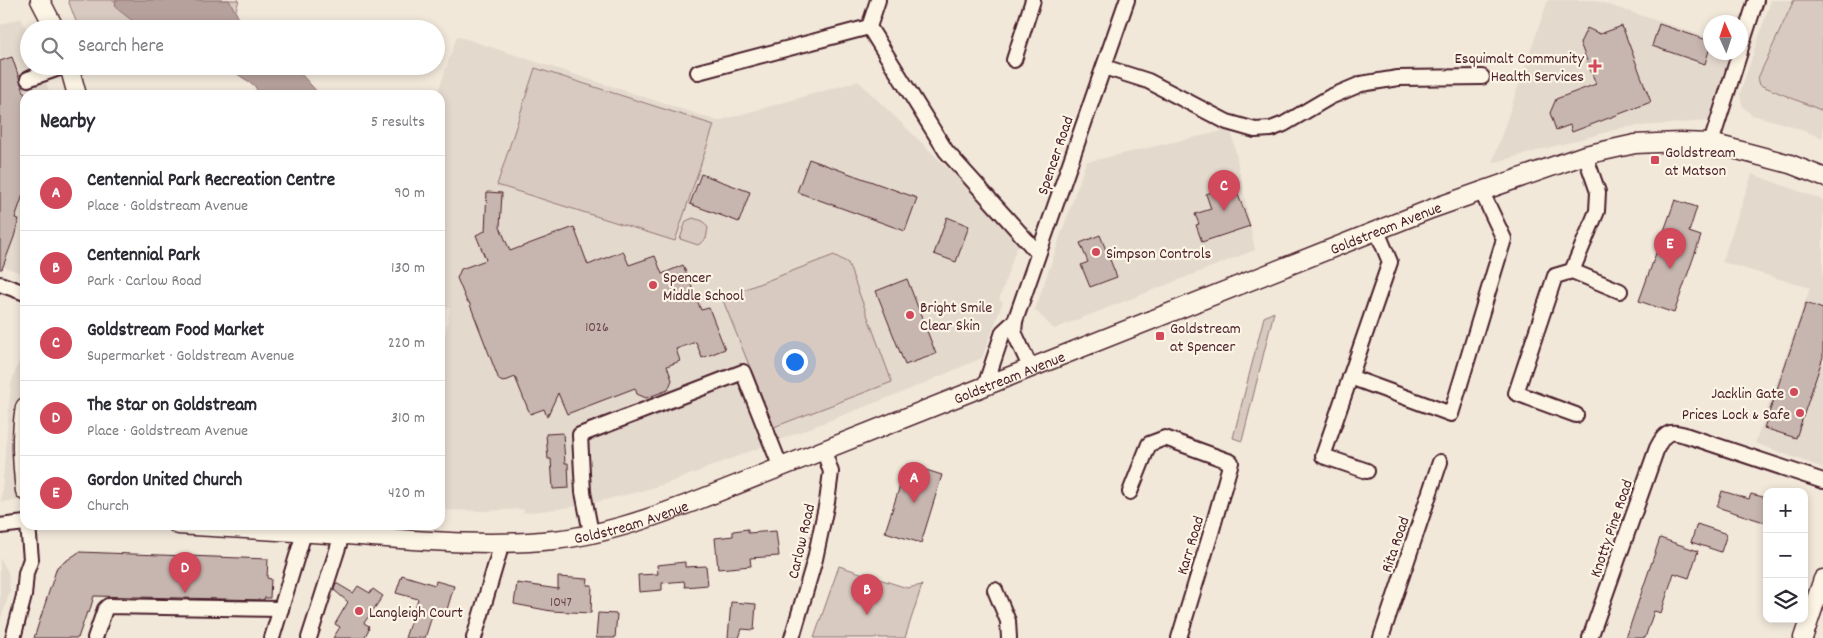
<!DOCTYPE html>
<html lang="en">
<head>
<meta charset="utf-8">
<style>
  :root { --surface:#fff; --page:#f7f7f7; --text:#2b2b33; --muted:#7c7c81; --line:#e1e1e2; --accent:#d1495b }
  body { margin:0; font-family:Dekko,sans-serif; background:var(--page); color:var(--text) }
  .controls { position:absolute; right:15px; bottom:15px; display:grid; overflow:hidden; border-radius:10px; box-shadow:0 2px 8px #0003 }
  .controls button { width:45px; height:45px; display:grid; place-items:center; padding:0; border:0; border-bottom:1px solid var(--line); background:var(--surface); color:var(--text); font:25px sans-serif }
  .compass { position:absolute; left:1703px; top:15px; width:45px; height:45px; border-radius:50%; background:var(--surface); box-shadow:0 2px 8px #0003; rotate:357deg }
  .you { position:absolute; left:794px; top:361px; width:18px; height:18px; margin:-12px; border:4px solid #fff; border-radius:50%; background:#1a73e8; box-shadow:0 0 0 8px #1a73e833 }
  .badge { display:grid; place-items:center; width:32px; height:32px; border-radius:50%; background:var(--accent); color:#fff; font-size:16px; font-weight:700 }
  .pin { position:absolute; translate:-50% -41px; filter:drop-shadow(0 1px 2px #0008) }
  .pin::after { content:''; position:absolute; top:26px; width:18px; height:15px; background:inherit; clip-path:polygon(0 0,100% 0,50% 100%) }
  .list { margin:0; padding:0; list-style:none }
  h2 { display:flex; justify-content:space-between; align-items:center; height:65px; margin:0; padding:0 20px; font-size:21px }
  h2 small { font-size:16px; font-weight:400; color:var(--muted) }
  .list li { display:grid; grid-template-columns:32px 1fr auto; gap:15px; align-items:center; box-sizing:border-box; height:75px; padding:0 20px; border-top:1px solid var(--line) }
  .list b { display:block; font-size:19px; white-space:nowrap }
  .list p { margin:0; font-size:16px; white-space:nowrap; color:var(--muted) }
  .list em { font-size:16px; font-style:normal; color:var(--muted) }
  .icon { flex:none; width:28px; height:28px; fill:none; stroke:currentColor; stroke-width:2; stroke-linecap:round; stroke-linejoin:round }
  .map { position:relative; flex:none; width:1823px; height:638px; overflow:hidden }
  .search { position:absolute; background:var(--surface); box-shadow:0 2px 8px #0003; left:20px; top:20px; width:425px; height:55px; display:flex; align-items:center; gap:12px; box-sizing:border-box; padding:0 18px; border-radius:28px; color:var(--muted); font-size:19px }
  .panel { position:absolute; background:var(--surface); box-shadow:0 2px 8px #0003; left:20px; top:90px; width:425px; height:440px; border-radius:15px }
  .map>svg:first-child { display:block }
  .built { fill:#e4d9cd }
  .green { fill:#d8cac0; stroke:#917476 }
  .water { fill:#b6a19c; stroke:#8b6d6f }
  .building { fill:#c7b6af; stroke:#4a1f2b }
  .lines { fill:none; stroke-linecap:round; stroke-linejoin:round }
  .minor-casing { stroke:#4a1f2b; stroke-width:18 }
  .major-casing { stroke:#4a1f2b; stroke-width:21 }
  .minor { stroke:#fcf5e5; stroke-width:14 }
  .major { stroke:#fcf5e5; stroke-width:18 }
  .poi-dot { fill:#d1495b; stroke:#fcf5e5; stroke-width:2 }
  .labels { text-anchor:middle; stroke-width:4.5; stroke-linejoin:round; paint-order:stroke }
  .number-label { font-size:14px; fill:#69454c }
  .poi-label { font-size:16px; fill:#4a1f2b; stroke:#fcf5e5; text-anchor:start }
  .street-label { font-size:16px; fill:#4a1f2b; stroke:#fcf5e5 }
</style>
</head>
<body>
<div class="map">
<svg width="1823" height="638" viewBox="0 0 1823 638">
  <rect width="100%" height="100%" fill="#f1e8da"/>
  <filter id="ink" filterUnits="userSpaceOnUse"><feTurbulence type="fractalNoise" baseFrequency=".02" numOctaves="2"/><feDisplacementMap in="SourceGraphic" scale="10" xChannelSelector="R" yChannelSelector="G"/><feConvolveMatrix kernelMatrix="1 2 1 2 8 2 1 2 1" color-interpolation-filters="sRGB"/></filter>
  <g filter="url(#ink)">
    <!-- built -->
    <g class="built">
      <polygon points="1548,0 1594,0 1710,38 1710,52 1730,53 1709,121 1626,127 1492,163"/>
      <polygon points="1771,0 1823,0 1823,138 1782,123 1752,115 1743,107 1741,100 1740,94 1742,87"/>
      <polygon points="21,18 29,34 29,66 42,66 50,95 25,95 25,290 23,274 0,265 0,25"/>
      <polygon points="457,36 718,121 858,81 1020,238 999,300 1003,302 982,358 908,390 671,482 645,490 581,506 524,513 523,509 485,511 440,510 440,360 450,308 440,307 440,95 437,95"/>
      <polygon points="1231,129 1255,250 1054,329 1035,310 1086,162"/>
      <polygon points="1752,174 1823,200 1823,468 1755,443 1810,288 1722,262"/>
      <polygon points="25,345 25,500 1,502 11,383"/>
      <polygon points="0,558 8,572 10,591 0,621"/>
    </g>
    <!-- green -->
    <g class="green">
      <polygon points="68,0 239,0 230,29 79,29"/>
      <polygon points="1794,0 1823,0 1823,111 1760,85 1758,78"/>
      <polygon points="535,68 714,125 675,241 497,185"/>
      <polygon points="693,218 703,221 708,228 706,239 698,245 680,239 686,221"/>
      <polygon points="834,255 848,263 892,382 774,427 722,298"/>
      <polygon points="1274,312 1242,441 1233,438 1264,317"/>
      <polygon points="839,566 907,588 922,585 905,638 814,638"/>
    </g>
    <!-- water -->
    <g class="water">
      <polygon points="115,0 229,0 245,29 146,29 138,25 116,8"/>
      <polygon points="225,66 291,66 301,74 320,95 260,95 254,85"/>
    </g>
    <!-- building -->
    <g class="building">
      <polygon points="1659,24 1710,41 1710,47 1705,64 1652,46"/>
      <polygon points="1622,26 1651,102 1572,132 1570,125 1556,130 1550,113 1556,99 1596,84 1580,43 1587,28 1600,34"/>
      <polygon points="12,57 25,95 25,189 15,218 19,219 14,237 2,269 0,269 0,61"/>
      <polygon points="809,159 917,198 905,231 797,192"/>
      <polygon points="701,174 750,192 739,222 690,204"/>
      <polygon points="1223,182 1225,187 1234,184 1250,226 1202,242 1196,225 1199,224 1195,214 1211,209 1206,194 1215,191 1213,186"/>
      <polygon points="487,192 502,193 500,227 510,251 574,227 588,265 623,251 629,265 655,256 662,274 683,265 701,310 709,308 725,349 702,358 696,342 676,349 680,361 667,366 672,380 668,390 646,398 637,394 635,388 567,414 558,393 547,417 544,409 530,414 515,377 503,382 499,380 469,302 467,302 457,278 461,269 486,260 476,235 485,231"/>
      <polygon points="1675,200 1697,207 1689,232 1701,236 1674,313 1639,301"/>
      <polygon points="947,217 969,226 956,262 934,254"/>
      <polygon points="1100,235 1117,277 1090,287 1081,265 1088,262 1080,243"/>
      <polygon points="907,279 936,354 905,365 876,291"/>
      <polygon points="1806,303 1823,309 1823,357 1796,438 1764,428"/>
      <polygon points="563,433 565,463 568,463 569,488 553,489 551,459 548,459 546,434"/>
      <polygon points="907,464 942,475 921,543 885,532"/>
      <polygon points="1722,491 1749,499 1751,494 1767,498 1767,523 1717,507"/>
      <polygon points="1697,524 1727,534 1721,552 1691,542"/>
      <polygon points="748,529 748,533 776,531 779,556 750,558 751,566 718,569 715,538 733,536 733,531"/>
      <polygon points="1660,538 1698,551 1689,578 1674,573 1661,613 1654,611 1645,638 1626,638"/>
      <polygon points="79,552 268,559 267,578 271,579 270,598 264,598 264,600 94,596 89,613 87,612 78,638 34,638 57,567"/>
      <polygon points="685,562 685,567 706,566 708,585 685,587 684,581 662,583 662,590 639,592 638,575 658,574 657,565"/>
      <polygon points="402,575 435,585 436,581 454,586 446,613 434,610 425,638 405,638 418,599 396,593"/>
      <polygon points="558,577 588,579 587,585 592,585 591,613 551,611 514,604 517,583 558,589"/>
      <polygon points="336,583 353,593 358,586 370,593 373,589 383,596 364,623 369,626 368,628 369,629 364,638 333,638 340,627 335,624 348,602 334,590"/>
      <polygon points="731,602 756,604 754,630 742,629 739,638 728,638"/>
      <polygon points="598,613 617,614 615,638 596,638"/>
    </g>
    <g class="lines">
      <!-- minor casing -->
      <g class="minor-casing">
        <g id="minor">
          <polyline points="878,0 869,27 946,151 1038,253"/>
          <polyline points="1740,50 1756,0"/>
          <polyline points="1014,60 1033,0"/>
          <polyline points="1104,67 1148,81 1227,122 1255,130 1271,129 1284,124 1330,97 1361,84 1398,78 1482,77"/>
          <polyline points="698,72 869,27"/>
          <polyline points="28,79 65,66"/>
          <polyline points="1711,143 1740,52"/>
          <polyline points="1572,271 1597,211 1598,192 1585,155"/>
          <polyline points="0,284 25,293"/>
          <polyline points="1031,369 1014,332 1015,321 1127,0"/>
          <polyline points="1350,377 1451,414 1504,239 1481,190"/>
          <polyline points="985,386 1003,332 1015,321"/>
          <polyline points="1576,415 1516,393 1555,276 1572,271 1620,291"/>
          <polyline points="1367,471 1323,456 1390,262 1377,231"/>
          <polyline points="1130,492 1149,444 1165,438 1231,462 1211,533 1179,638"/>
          <polyline points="0,526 25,523"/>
          <polyline points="591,533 583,492 580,435 743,372 781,468"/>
          <polyline points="995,590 1008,621 1009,638"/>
          <polyline points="13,638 24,596 26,573 31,559 28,525"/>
          <polyline points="95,638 105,609 108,606 281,609"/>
          <polyline points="272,638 304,533"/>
          <polyline points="309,638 342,535"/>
          <polyline points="474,638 502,543"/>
          <polyline points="792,638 815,559 827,502 831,472 824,451"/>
          <polyline points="1381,638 1440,462"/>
          <path d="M1590 638 1657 448C1665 431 1671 430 1688 436L1823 481"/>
        </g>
      </g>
      <!-- major casing -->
      <g class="major-casing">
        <g id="major">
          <polyline points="40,0 55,29"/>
          <polyline points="69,66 77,95"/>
          <path d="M25 407C20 435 22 463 25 491"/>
          <path id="s1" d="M178 525C234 528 290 532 345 535 415 540 484 547 554 540 602 535 648 519 693 502L1431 209 1585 155 1635 144 1680 142 1711 143 1790 164 1823 177"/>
          <polyline points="1803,638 1823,579"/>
        </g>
      </g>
      <!-- minor -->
      <use href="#minor" class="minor"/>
      <!-- major -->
      <use href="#major" class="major"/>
    </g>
  </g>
  <!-- markers -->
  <g class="poi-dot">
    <path d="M1592.5 58.5h5v5h5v5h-5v5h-5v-5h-5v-5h5z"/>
    <rect x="1650" y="155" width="10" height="10" rx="2.5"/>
    <circle cx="1096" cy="252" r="5"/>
    <circle cx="653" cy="285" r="5"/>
    <circle cx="910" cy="315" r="5"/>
    <rect x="1155" y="331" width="10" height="10" rx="2.5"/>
    <circle cx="1794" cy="392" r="5"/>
    <circle cx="1800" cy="413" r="5"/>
    <circle cx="359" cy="611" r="5"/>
  </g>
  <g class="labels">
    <!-- number labels -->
    <g class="number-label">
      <text x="597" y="331">1026</text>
      <text x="561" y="606">1047</text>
    </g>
    <!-- poi labels -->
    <g class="poi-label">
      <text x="1584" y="63" text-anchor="end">Esquimalt Community<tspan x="1584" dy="18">Health Services</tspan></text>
      <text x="1665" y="157">Goldstream<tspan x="1665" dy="18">at Matson</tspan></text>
      <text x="1106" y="258">Simpson Controls</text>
      <text x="663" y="282">Spencer<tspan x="663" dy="18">Middle School</tspan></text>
      <text x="920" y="312">Bright Smile<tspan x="920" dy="18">Clear Skin</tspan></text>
      <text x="1170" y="333">Goldstream<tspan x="1170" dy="18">at Spencer</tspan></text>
      <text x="1784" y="398" text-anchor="end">Jacklin Gate</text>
      <text x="1790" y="419" text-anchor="end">Prices Lock &amp; Safe</text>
      <text x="369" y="617">Langleigh Court</text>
    </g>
    <!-- street labels -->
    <g class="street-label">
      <text transform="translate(1054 155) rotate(-71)" y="6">Spencer Road</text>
      <text dy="6" stroke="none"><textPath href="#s1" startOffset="1266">Goldstream Avenue</textPath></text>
      <text dy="6" stroke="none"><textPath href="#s1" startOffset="861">Goldstream Avenue</textPath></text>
      <text dy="6" stroke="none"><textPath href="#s1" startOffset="456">Goldstream Avenue</textPath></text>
      <text transform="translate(1610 528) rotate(-71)" y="6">Knotty Pine Road</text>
      <text transform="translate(800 541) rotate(-77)" y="6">Carlow Road</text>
      <text transform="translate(1394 544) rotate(-71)" y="6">Rita Road</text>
      <text transform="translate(1189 545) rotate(-73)" y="6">Karr Road</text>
    </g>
  </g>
</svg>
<div class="controls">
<button>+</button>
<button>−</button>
<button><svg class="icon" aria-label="layers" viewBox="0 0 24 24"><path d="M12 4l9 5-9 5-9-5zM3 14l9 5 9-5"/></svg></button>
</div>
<svg class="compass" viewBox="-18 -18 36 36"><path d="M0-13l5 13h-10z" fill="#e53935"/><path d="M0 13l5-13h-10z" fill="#7c7c81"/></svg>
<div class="you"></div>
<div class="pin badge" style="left:914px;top:503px">A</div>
<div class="pin badge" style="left:867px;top:615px">B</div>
<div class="pin badge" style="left:1224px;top:211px">C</div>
<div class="pin badge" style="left:185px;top:593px">D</div>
<div class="pin badge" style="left:1670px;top:269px">E</div>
<div class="search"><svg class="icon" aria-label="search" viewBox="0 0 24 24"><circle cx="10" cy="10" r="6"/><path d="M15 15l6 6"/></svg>Search here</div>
<section class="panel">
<h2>Nearby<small>5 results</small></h2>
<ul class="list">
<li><span class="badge">A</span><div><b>Centennial Park Recreation Centre</b><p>Place · Goldstream Avenue</p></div><em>90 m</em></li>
<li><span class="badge">B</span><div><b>Centennial Park</b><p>Park · Carlow Road</p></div><em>130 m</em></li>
<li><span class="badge">C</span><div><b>Goldstream Food Market</b><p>Supermarket · Goldstream Avenue</p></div><em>220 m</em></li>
<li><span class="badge">D</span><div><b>The Star on Goldstream</b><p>Place · Goldstream Avenue</p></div><em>310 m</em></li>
<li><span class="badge">E</span><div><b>Gordon United Church</b><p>Church</p></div><em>420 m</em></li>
</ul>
</section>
</div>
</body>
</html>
